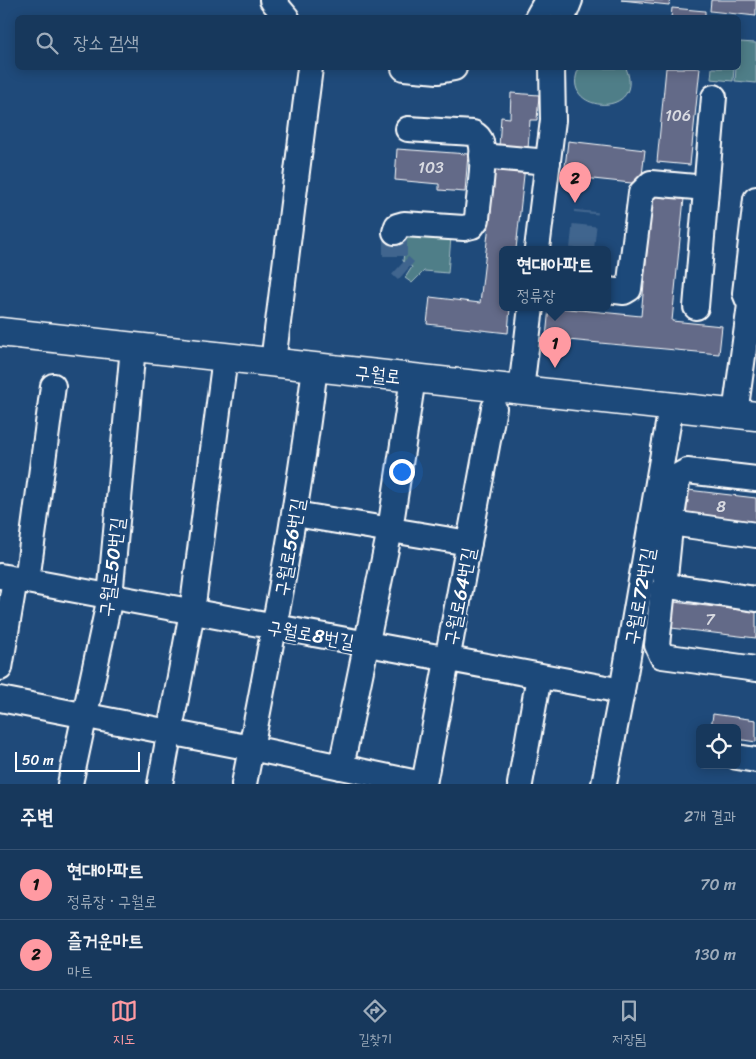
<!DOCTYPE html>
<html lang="ko">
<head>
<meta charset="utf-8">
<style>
  :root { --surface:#17385c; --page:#203f62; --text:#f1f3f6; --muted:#9eacbb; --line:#365272; --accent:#ff9aa2 }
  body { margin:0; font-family:Sriracha,"Poor Story",sans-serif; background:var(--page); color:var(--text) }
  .controls { position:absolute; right:15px; bottom:15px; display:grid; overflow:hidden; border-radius:8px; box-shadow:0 2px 12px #0003 }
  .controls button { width:45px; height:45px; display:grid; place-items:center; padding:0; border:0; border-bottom:1px solid var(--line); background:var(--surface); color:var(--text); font:25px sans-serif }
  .scale { position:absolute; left:15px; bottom:12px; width:125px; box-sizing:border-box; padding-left:5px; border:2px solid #fff; border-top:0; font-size:14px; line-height:18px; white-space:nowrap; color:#fff; -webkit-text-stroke:4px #1f4a7a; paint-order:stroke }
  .you { position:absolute; left:401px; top:471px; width:18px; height:18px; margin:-12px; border:4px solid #fff; border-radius:50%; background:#1a73e8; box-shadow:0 0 0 8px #1a73e833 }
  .badge { display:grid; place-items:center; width:32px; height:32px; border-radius:50%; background:var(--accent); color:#111; font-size:16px; font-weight:700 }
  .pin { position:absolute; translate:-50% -41px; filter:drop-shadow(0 1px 2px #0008) }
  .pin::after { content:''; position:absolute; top:26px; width:18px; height:15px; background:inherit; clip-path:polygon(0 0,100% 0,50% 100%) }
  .popup { position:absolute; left:499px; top:246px; width:112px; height:65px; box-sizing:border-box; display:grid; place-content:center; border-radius:8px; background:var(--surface); filter:drop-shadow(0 1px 4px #0005); font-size:16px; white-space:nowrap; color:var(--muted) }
  .popup b { font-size:19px; color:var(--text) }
  .popup::after { content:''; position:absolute; left:50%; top:100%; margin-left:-10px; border:10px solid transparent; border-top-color:var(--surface) }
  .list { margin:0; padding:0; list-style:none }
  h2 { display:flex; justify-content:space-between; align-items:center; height:65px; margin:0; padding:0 20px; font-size:21px }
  h2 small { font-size:16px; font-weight:400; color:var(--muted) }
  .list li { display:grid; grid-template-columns:32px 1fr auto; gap:15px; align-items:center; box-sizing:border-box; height:70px; padding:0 20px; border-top:1px solid var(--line) }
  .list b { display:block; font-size:19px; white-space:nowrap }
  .list p { margin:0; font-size:16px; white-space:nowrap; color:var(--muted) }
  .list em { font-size:16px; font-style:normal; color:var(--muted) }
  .icon { flex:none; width:28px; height:28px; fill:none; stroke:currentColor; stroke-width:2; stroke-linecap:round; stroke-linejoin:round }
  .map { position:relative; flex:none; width:756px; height:784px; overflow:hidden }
  .search { position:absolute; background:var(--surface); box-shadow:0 2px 12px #0003; left:15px; right:15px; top:15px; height:55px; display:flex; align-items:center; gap:12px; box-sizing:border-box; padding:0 18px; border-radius:8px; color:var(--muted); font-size:19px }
  .sheet { height:205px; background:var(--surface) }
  nav { display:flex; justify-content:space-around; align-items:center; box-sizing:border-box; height:70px; border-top:1px solid var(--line); background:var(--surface); font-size:14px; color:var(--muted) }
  nav a { display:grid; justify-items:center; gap:2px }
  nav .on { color:var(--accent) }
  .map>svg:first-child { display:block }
  .green { fill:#4f7e88; stroke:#a7bec4 }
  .building { fill:#646b88; stroke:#fff }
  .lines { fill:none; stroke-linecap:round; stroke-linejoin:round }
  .minor-tunnel { stroke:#41658e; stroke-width:24; stroke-dasharray:24 12; stroke-linecap:butt }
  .minor-casing { stroke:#fff; stroke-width:28 }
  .major-casing { stroke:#fff; stroke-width:31 }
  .minor { stroke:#1f4a7a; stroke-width:24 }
  .major { stroke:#1f4a7a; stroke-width:28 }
  .labels { text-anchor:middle; stroke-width:5; stroke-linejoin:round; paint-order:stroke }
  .number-label { font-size:16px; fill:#d8dae1 }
  .street-label { font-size:19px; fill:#fff; stroke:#1f4a7a }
</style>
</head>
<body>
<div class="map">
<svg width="756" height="784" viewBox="0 0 756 784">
  <rect width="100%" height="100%" fill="#1f4a7a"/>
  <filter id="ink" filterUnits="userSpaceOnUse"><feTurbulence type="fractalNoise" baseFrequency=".02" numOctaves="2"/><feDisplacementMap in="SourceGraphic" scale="10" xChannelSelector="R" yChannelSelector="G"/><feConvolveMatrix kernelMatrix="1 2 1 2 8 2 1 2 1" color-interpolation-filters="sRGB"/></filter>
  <g filter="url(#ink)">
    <!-- green -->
    <g class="green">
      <polygon points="739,42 756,43 756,83 735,81 736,68 738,68"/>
      <path d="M579 68H626C647 119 557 114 579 68Z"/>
      <polygon points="712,68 734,68 733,81 711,79"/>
      <polygon points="406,233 451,237 448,273 424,271 412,283 405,278 412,267 403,261"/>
    </g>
    <!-- building -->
    <g class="building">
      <polygon points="621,0 670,0 669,5"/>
      <polygon points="711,0 756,0 756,16 710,11"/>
      <polygon points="672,8 705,11 705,18 671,18"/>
      <polygon points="666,68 700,68 690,165 657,162"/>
      <polygon points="511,93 539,95 537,120 530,120 528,149 499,147 501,117 510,118"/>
      <polygon points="568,141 645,150 641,184 564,176"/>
      <polygon points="397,149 468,154 465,192 439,190 439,184 395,180"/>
      <polygon points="496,163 525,166 516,249 502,249 502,307 510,307 508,333 427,324 430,297 480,303"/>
      <polygon points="653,185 685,188 672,321 722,326 719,354 546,338 549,307 641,316"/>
      <polygon points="688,490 756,498 756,522 685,514"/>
      <polygon points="666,601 756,612 756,638 663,627"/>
      <polygon points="713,714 756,720 756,742 737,739 737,728 711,728"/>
    </g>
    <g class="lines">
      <!-- minor-tunnel -->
      <g class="minor-tunnel">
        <polyline points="395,232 395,261 406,271"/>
        <polyline points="582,249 586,211"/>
      </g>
      <!-- minor casing -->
      <g class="minor-casing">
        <g id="minor">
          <polyline points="272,0 287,18"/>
          <polyline points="537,18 547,0"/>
          <polyline points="563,18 570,0"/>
          <polyline points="404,68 438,71 454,68"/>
          <polyline points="482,156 548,162"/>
          <path d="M395 232 397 226 404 224 464 228 472 226 477 219C478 201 486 158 481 142 480 138 477 135 473 133L408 129"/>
          <polyline points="537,249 553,120 552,68"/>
          <polyline points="608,290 624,292 629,289 641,193 651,183 706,188"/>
          <polyline points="696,307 714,97"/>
          <polyline points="273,362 310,68"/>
          <polyline points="521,390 531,307"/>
          <polyline points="735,414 750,305 745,293 756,199"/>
          <polyline points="756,479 687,471 678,476 672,517 678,524 670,528 665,577 668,586 663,589 657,645 662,656 756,669"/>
          <polyline points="295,514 469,543"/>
          <polyline points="678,524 756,535"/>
          <polyline points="0,576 622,691"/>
          <polyline points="27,581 53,386"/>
          <polyline points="668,586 756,599"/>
          <polyline points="0,668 15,579"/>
          <polyline points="0,699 251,748 422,784"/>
          <polyline points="737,757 756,760"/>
          <polyline points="341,767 390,530 413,378"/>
          <polyline points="70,784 110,597 133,347"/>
          <polyline points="160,784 192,612 225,357"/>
          <path d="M244 784C271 646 298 508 315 367"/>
          <polyline points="424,784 494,408"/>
          <polyline points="520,784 539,676"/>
          <polyline points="604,784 622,691 671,407"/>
        </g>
      </g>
      <!-- major casing -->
      <g class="major-casing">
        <polyline id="major" points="0,332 756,416"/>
      </g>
      <!-- minor -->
      <use href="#minor" class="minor"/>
      <!-- major -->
      <use href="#major" class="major"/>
    </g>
  </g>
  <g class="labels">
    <!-- number labels -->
    <g class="number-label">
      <text x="678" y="121">106</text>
      <text x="431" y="173">103</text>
      <text x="721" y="512">8</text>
      <text x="710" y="625">7</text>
    </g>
    <!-- street labels -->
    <g class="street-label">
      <text transform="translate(378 374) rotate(6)" y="7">구월로</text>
      <text transform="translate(289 547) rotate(-80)" y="7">구월로56번길</text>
      <text transform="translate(111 567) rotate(-83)" y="7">구월로50번길</text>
      <text transform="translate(459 596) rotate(-79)" y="7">구월로64번길</text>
      <text transform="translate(639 596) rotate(-80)" y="7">구월로72번길</text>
      <text transform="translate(311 634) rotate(10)" y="7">구월로8번길</text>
    </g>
  </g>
</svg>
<div class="controls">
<button><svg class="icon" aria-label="locate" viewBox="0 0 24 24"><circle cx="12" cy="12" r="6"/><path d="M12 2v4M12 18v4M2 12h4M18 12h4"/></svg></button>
</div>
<div class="scale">50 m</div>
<div class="you"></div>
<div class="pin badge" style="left:555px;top:368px">1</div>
<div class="popup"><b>현대아파트</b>정류장</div>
<div class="pin badge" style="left:575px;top:203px">2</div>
<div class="search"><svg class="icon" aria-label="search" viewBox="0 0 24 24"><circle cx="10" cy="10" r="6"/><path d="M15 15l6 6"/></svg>장소 검색</div>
</div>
<section class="sheet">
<h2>주변<small>2개 결과</small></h2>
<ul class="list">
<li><span class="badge">1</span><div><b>현대아파트</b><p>정류장 · 구월로</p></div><em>70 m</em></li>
<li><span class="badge">2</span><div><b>즐거운마트</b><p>마트</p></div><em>130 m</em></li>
</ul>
</section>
<nav>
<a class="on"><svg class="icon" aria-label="map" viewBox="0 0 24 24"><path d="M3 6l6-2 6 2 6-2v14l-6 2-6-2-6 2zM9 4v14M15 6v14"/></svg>지도</a>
<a><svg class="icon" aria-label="directions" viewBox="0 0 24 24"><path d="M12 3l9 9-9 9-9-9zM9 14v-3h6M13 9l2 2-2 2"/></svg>길찾기</a>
<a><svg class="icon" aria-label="saved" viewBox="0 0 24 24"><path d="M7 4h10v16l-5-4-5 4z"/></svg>저장됨</a>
</nav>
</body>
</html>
